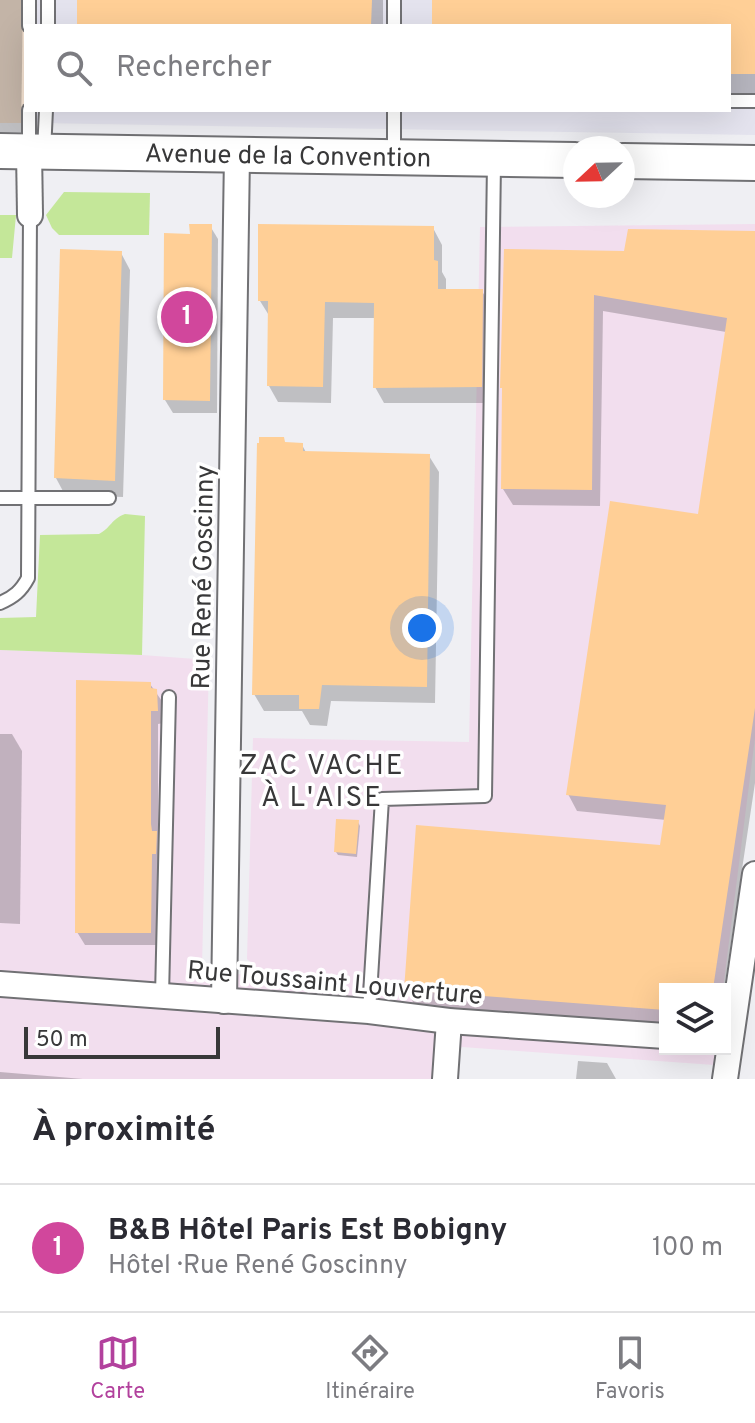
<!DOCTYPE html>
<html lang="fr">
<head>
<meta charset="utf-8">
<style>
  :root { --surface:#fff; --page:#f2f2f3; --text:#2b2b33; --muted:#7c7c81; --line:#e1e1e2; --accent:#b2419d }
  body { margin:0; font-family:Overpass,sans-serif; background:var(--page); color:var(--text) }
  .controls { position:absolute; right:24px; bottom:24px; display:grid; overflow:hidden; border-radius:0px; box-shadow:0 8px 32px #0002 }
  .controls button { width:72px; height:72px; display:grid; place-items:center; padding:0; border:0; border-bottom:2px solid var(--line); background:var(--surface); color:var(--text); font:40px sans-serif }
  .compass { position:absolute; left:563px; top:136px; width:72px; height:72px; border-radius:50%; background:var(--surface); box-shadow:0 8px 32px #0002; rotate:248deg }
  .scale { position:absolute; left:24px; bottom:20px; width:196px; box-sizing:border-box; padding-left:8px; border:4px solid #383839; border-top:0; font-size:22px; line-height:28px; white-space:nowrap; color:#383839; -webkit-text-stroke:6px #fff; paint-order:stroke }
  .you { position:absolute; left:422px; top:628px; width:28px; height:28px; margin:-20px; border:6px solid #fff; border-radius:50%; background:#1a73e8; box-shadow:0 0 0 12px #1a73e833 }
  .badge { display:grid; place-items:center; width:52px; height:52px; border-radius:50%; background:var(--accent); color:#fff; font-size:26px; font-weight:700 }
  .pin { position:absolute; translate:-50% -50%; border:4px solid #fff; box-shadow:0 2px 8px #0006 }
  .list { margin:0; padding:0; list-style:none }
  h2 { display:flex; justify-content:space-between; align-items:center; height:104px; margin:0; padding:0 32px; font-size:34px }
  h2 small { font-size:26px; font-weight:400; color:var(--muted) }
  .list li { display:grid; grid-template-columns:52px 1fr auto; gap:24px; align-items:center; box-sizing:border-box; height:128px; padding:0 32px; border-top:2px solid var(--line) }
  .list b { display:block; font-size:30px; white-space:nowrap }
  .list p { margin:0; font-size:26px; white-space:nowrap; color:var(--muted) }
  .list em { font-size:26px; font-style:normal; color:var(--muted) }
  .icon { flex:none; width:44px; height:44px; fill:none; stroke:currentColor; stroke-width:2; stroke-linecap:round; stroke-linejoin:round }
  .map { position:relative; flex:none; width:755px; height:1079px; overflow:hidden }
  .search { position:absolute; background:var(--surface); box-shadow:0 8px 32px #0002; left:24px; right:24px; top:24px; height:88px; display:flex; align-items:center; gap:20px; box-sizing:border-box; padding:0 28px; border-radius:0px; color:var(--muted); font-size:30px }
  .sheet { height:232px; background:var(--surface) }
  nav { display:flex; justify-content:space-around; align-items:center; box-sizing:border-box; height:112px; border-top:2px solid var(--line); background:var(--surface); font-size:22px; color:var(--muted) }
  nav a { display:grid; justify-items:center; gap:4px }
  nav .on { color:var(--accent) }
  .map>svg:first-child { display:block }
  .commercial { fill:#f2deee }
  .industrial { fill:#f4e2d1 }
  .built { fill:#e4e3ee }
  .green { fill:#c4e799 }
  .shadow { fill:#0003 }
  .building { fill:#ffcf96 }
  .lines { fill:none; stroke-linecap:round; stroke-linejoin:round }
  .lane-casing { stroke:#717174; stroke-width:16 }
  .street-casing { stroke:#717174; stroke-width:28 }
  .secondary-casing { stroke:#717174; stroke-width:38 }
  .lane { stroke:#fff; stroke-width:12 }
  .street { stroke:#fff; stroke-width:24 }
  .secondary { stroke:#fff; stroke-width:34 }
  .labels { text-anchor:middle; stroke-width:7; stroke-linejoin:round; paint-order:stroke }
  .street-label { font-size:26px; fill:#383839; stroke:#fff }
  .neighbourhood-label { font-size:28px; letter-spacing:2px; fill:#383839; stroke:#fff }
</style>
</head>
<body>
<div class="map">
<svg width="755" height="1079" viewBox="0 0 755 1079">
  <rect width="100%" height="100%" fill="#efeff3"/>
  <!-- commercial -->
  <polygon class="commercial" points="755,224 755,738 723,989 665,989 665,1049 716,1049 714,1065 462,1047 431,1079 0,1079 0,650 142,655 209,660 202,968 268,979 247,959 253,738 469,742 480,227"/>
  <!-- industrial -->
  <polygon class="industrial" points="0,0 37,0 36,26 26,26 26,110 36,110 35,123 0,123"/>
  <!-- built -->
  <polygon class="built" points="37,0 755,0 755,135 35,123 36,110 729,110 729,26 36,26"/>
  <!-- green -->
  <g class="green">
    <polygon points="64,192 150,193 149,235 59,235 52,228 46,215"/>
    <polygon points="0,215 16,215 12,258 0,258"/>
    <path d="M125 514 145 516 142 655 0 650V618L36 617 40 535 99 534C111 528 111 519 125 514Z"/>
  </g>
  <!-- shadow -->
  <g class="shadow">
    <polygon points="0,0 23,0 21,132 0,132"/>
    <rect x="79" y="0" width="304" height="26"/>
    <polygon points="434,0 755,0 755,95 729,95 729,26 434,26"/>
    <polygon points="210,226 218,239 217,413 173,413 165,400 192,236"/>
    <polygon points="433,228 442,245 442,272 446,279 446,291 482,291 491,307 490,403 384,403 375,387 376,318 333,318 331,403 278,402 269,386 270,317 260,301"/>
    <polygon points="755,233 755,783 724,989 665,989 665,1025 415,1006 406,989 662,847 666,820 577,811 568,794 699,516 726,332 603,311 600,506 513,505 503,489 504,391 625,253"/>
    <polygon points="121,253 130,270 123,497 65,495 56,478"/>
    <polygon points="283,439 286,445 302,445 307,454 429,456 439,472 435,703 331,701 327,726 310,725 302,711 264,711 254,694"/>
    <polygon points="150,684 164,704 164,723 158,724 158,837 163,846 163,866 159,866 158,945 85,945 77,932"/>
    <polygon points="0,734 12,734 22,751 20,924 0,923"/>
    <polygon points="358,822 360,826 357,857 338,855 336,852"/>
    <polygon points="578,1061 607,1063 616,1079 576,1079"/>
    <polygon points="0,1072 83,1079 0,1079"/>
  </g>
  <!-- building -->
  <g class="building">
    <polygon points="77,0 372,0 371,26 77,26"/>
    <polygon points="432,0 755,0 755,74 729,74 729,26 432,26"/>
    <polygon points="189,224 212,224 210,401 163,400 164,233 190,234"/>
    <polygon points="258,224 434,226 434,260 438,261 438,289 483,289 482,387 373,388 374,303 325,302 323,387 267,386 268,301 258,301"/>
    <polygon points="628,229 755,231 755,708 713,989 665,989 665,1010 404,990 416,825 660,845 666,805 566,795 610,501 698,514 727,318 594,295 592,490 501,489 502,388 500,388 504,249 624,251"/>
    <polygon points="60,249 122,251 115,481 54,478"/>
    <polygon points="259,437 284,437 285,442 303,443 303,451 430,454 427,687 322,685 319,709 299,709 299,695 252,695 257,443 259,443"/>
    <polygon points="76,680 151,682 151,688 157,689 158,711 151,711 151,824 152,831 157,831 156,854 152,854 151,933 75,933"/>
    <polygon points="336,819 359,820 356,854 334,852"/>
  </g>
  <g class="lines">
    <!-- lane casing -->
    <g class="lane-casing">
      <g id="lane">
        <polyline points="29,26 29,0"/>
        <polyline points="48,26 48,0"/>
        <polyline points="394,26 394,0"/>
        <polyline points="729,101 755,101"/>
        <polyline points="29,110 29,151"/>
        <polyline points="44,151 46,110"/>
        <polyline points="394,153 394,110"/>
        <polyline points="0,498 109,498"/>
        <path d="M0 603C14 597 21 591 28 578L30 215"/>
        <polyline points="162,996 169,697"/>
        <polyline points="369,1011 382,799 485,796 494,163"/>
      </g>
    </g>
    <!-- street casing -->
    <g class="street-casing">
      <g id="street">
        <polyline points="29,151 30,215"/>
        <polyline points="0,984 369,1011 449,1021 665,1036"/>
        <polyline points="224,1001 237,155"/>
        <polyline points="445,1079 449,1021"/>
        <polyline points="725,1079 755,874"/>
      </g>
    </g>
    <!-- secondary casing -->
    <g class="secondary-casing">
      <g id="secondary">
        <polyline points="0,151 575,160"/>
        <polyline points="623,161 755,163"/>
      </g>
    </g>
    <!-- lane -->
    <use href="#lane" class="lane"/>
    <!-- street -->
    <use href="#street" class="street"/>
    <!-- secondary -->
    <use href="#secondary" class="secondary"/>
  </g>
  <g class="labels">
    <!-- street labels -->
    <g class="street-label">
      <text transform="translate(288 155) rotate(1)" y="9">Avenue de la Convention</text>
      <text transform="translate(202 577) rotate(-89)" y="9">Rue René Goscinny</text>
      <text transform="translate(335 982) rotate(5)" y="9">Rue Toussaint Louverture</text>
    </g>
    <!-- neighbourhood labels -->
    <g class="neighbourhood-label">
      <text x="322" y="774">ZAC VACHE<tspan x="322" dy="32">À L'AISE</tspan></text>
    </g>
  </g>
</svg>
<div class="controls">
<button><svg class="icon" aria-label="layers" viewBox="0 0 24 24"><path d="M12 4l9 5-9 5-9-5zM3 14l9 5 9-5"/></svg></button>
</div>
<svg class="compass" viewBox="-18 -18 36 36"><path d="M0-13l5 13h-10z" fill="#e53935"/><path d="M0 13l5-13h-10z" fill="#7c7c81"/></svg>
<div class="scale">50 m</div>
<div class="you"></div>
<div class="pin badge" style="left:187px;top:317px;background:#d1479c">1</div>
<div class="search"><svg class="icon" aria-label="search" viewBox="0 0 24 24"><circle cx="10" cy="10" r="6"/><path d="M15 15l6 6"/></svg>Rechercher</div>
</div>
<section class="sheet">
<h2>À proximité<small></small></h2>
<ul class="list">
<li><span class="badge" style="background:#d1479c">1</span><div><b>B&amp;B Hôtel Paris Est Bobigny</b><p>Hôtel · Rue René Goscinny</p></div><em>100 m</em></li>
</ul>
</section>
<nav>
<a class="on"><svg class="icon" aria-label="map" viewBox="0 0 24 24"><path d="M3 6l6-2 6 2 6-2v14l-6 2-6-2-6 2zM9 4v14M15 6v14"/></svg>Carte</a>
<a><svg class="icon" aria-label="directions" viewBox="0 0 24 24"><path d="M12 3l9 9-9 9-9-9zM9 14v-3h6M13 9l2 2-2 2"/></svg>Itinéraire</a>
<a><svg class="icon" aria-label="saved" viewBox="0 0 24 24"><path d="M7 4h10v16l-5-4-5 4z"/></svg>Favoris</a>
</nav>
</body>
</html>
